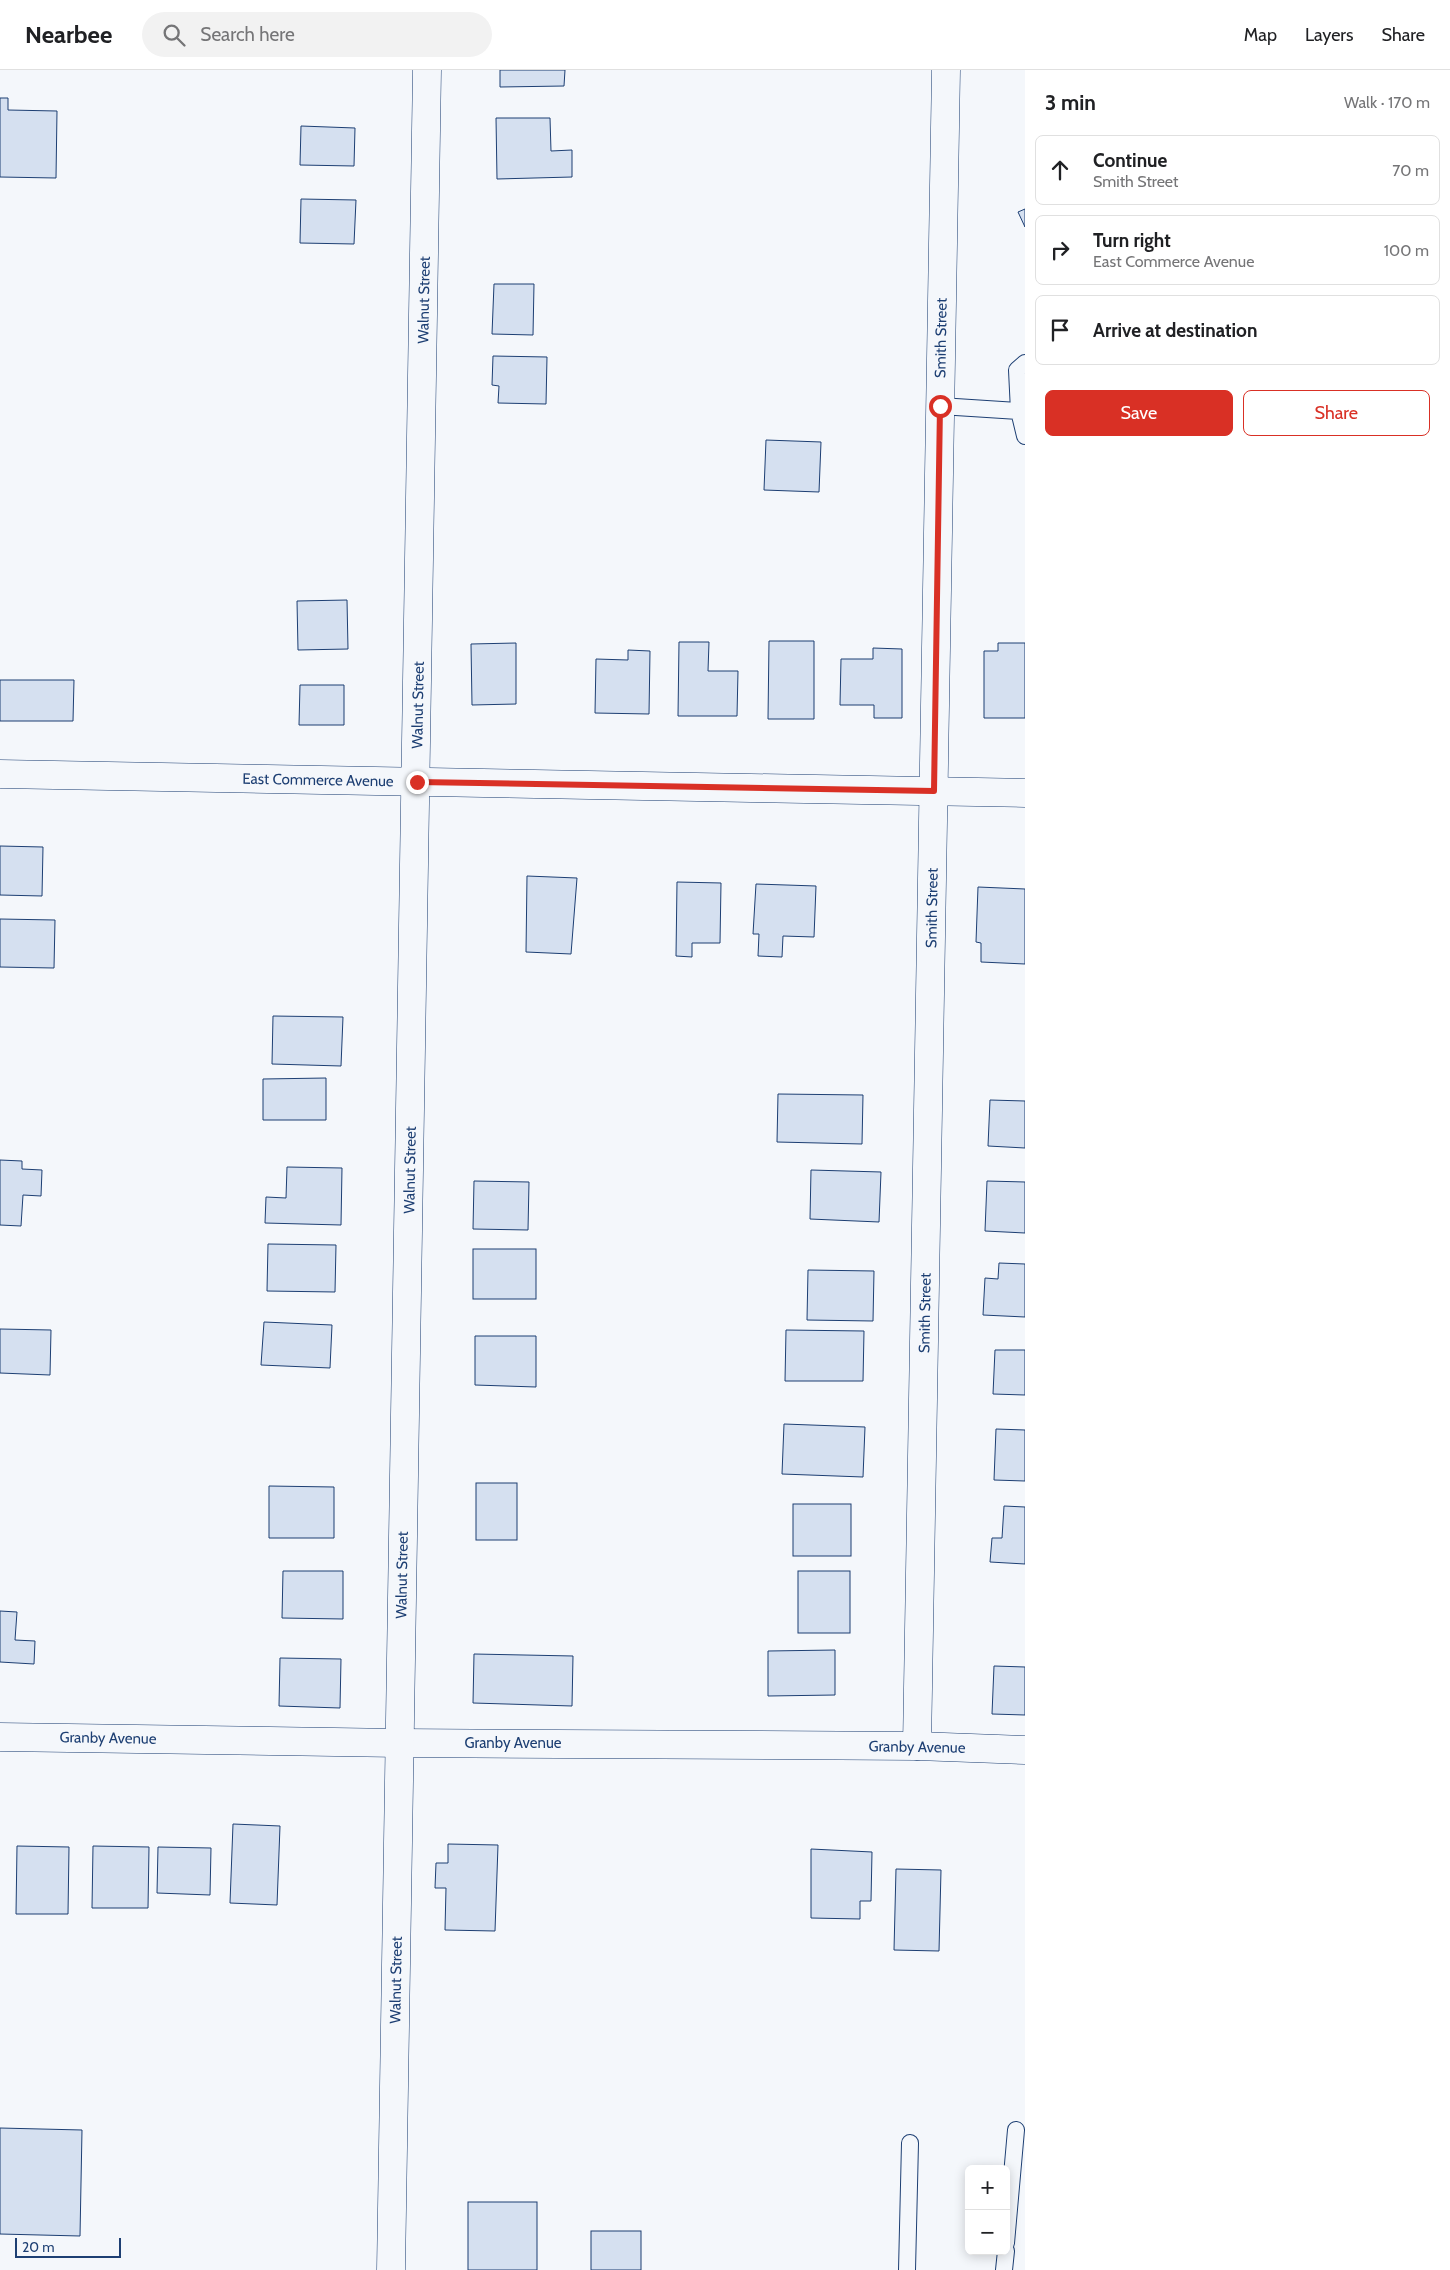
<!DOCTYPE html>
<html lang="en">
<head>
<meta charset="utf-8">
<style>
  :root { --surface:#fff; --page:#f2f2f2; --text:#202124; --muted:#757577; --line:#e0e0e0; --accent:#d93025 }
  body { margin:0; font-family:Cabin,sans-serif; background:var(--page); color:var(--text) }
  .controls { position:absolute; right:15px; bottom:15px; display:grid; overflow:hidden; border-radius:8px; box-shadow:0 2px 12px #0003 }
  .controls button { width:45px; height:45px; display:grid; place-items:center; padding:0; border:0; border-bottom:1px solid var(--line); background:var(--surface); color:var(--text); font:25px sans-serif }
  .scale { position:absolute; left:15px; bottom:12px; width:106px; box-sizing:border-box; padding-left:5px; border:2px solid #1d3f73; border-top:0; font-size:14px; line-height:18px; white-space:nowrap; color:#1d3f73; -webkit-text-stroke:4px #f4f7fb; paint-order:stroke }
  .stop { position:absolute; width:15px; height:15px; margin:-11px; border:4px solid #d93025; border-radius:50%; background:#fff }
  .stop.end { background:#d93025; border-color:#fff; box-shadow:0 1px 5px #0008 }
  .list { margin:0; padding:0; list-style:none }
  h2 { display:flex; justify-content:space-between; align-items:center; height:65px; margin:0; padding:0 20px; font-size:21px }
  h2 small { font-size:16px; font-weight:400; color:var(--muted) }
  .list li { display:grid; grid-template-columns:32px 1fr auto; gap:15px; align-items:center; box-sizing:border-box; height:70px; margin:0 10px 10px; padding:0 10px; border:1px solid var(--line); border-radius:8px }
  .list b { display:block; font-size:19px; white-space:nowrap }
  .list p { margin:0; font-size:16px; white-space:nowrap; color:var(--muted) }
  .list em { font-size:16px; font-style:normal; color:var(--muted) }
  .actions { display:flex; gap:10px; padding:15px 20px }
  .actions a { flex:1; padding:11px 0; border:1px solid var(--accent); border-radius:8px; text-align:center; font-size:18px; color:var(--accent) }
  .actions .main { background:var(--accent); color:#fff }
  .icon { flex:none; width:28px; height:28px; fill:none; stroke:currentColor; stroke-width:2; stroke-linecap:round; stroke-linejoin:round }
  .map { position:relative; flex:none; width:1025px; height:2200px; overflow:hidden }
  header { display:flex; align-items:center; gap:30px; box-sizing:border-box; height:70px; padding:0 25px; background:var(--surface); border-bottom:1px solid var(--line) }
  header strong { font-size:24px }
  nav { display:flex; gap:28px; margin-inline-start:auto; font-size:18px }
  .search { width:350px; height:45px; background:var(--page); display:flex; align-items:center; gap:12px; box-sizing:border-box; padding:0 18px; border-radius:28px; color:var(--muted); font-size:19px }
  main { display:flex }
  aside { flex:1; background:var(--surface) }
  .map>svg:first-child { display:block }
  .building { fill:#d5e0f0; stroke:#1d3f73 }
  .lines { fill:none; stroke-linecap:round; stroke-linejoin:round }
  .service-casing { stroke:#1d3f73; stroke-width:18 }
  .minor-casing { stroke:#1d3f73; stroke-width:29 }
  .service { stroke:#f4f7fb; stroke-width:16 }
  .minor { stroke:#f4f7fb; stroke-width:28 }
  .route { stroke:#d93025; stroke-width:6 }
  .labels { text-anchor:middle; stroke-width:4; stroke-linejoin:round; paint-order:stroke }
  .street-label { font-size:15px; fill:#1d3f73; stroke:#f4f7fb }
</style>
</head>
<body>
<header>
<strong>Nearbee</strong>
<div class="search"><svg class="icon" aria-label="search" viewBox="0 0 24 24"><circle cx="10" cy="10" r="6"/><path d="M15 15l6 6"/></svg>Search here</div>
<nav><a>Map</a><a>Layers</a><a>Share</a></nav>
</header>
<main>
<div class="map">
<svg width="1025" height="2200" viewBox="0 0 1025 2200">
  <rect width="100%" height="100%" fill="#f4f7fb"/>
  <!-- building -->
  <g class="building">
    <polygon points="500,0 565,0 564,16 500,17"/>
    <polygon points="0,28 8,28 8,40 57,41 56,108 0,107"/>
    <polygon points="496,48 550,48 551,81 572,80 572,107 497,109"/>
    <polygon points="301,56 355,58 354,96 300,95"/>
    <polygon points="301,129 356,130 354,174 300,173"/>
    <polygon points="1025,139 1025,157 1018,142"/>
    <polygon points="494,214 534,214 533,265 492,264"/>
    <polygon points="493,286 547,287 546,334 498,333 499,316 492,315"/>
    <polygon points="766,370 821,372 819,422 764,420"/>
    <polygon points="347,530 348,579 298,580 297,531"/>
    <polygon points="769,571 814,571 814,649 768,649"/>
    <polygon points="679,572 709,572 708,601 738,601 737,646 678,646"/>
    <polygon points="516,573 516,634 472,635 471,574"/>
    <polygon points="998,573 1025,573 1025,648 984,648 984,581 998,581"/>
    <polygon points="873,578 902,579 902,648 874,648 874,635 840,635 841,589 873,589"/>
    <polygon points="628,580 650,581 649,644 595,643 596,589 628,590"/>
    <polygon points="0,610 74,610 73,651 0,651"/>
    <polygon points="300,615 344,615 344,655 299,655"/>
    <polygon points="0,776 43,777 42,826 0,825"/>
    <polygon points="527,806 577,808 571,884 526,882"/>
    <polygon points="677,812 721,813 720,873 692,873 692,887 676,886"/>
    <polygon points="756,814 816,816 814,867 783,866 782,887 758,886 759,864 753,864"/>
    <polygon points="978,817 1025,819 1025,894 981,892 981,873 976,872"/>
    <polygon points="0,849 55,850 54,898 0,897"/>
    <polygon points="273,946 343,947 341,996 272,994"/>
    <polygon points="326,1008 326,1050 263,1050 263,1009"/>
    <polygon points="778,1024 863,1025 862,1074 777,1072"/>
    <polygon points="990,1030 1025,1031 1025,1078 988,1076"/>
    <polygon points="0,1090 22,1091 22,1099 42,1100 41,1126 23,1125 21,1156 0,1155"/>
    <polygon points="287,1097 342,1098 341,1155 265,1153 266,1127 286,1128"/>
    <polygon points="811,1100 881,1102 879,1152 810,1149"/>
    <polygon points="474,1111 529,1112 528,1160 473,1159"/>
    <polygon points="987,1111 1025,1112 1025,1163 985,1161"/>
    <polygon points="268,1174 336,1175 335,1222 267,1221"/>
    <rect x="473" y="1179" width="63" height="50"/>
    <polygon points="999,1193 1025,1194 1025,1247 983,1245 985,1208 998,1209"/>
    <polygon points="808,1200 874,1201 873,1251 807,1250"/>
    <polygon points="264,1252 332,1255 330,1298 261,1295"/>
    <polygon points="0,1259 51,1260 50,1305 0,1303"/>
    <polygon points="786,1260 864,1261 863,1311 785,1311"/>
    <polygon points="475,1266 536,1266 536,1317 475,1315"/>
    <polygon points="995,1280 1025,1280 1025,1325 993,1324"/>
    <polygon points="784,1354 865,1357 863,1407 782,1404"/>
    <polygon points="996,1359 1025,1360 1025,1411 994,1410"/>
    <rect x="476" y="1413" width="41" height="57"/>
    <polygon points="269,1416 334,1417 334,1468 269,1468"/>
    <rect x="793" y="1434" width="58" height="52"/>
    <polygon points="1004,1436 1025,1437 1025,1494 990,1492 992,1468 1002,1468"/>
    <polygon points="283,1501 343,1501 343,1549 282,1548"/>
    <rect x="798" y="1501" width="52" height="62"/>
    <polygon points="0,1541 17,1542 15,1570 35,1571 34,1594 0,1592"/>
    <polygon points="835,1580 835,1625 768,1626 768,1581"/>
    <polygon points="474,1584 573,1586 572,1636 473,1633"/>
    <polygon points="280,1588 341,1589 340,1638 279,1636"/>
    <polygon points="994,1596 1025,1597 1025,1645 992,1644"/>
    <polygon points="233,1754 280,1756 277,1835 230,1833"/>
    <polygon points="448,1774 498,1775 495,1861 445,1860 446,1818 435,1818 436,1793 448,1793"/>
    <polygon points="17,1776 69,1777 68,1844 16,1844"/>
    <polygon points="93,1776 149,1777 148,1838 92,1838"/>
    <polygon points="158,1777 211,1778 210,1825 157,1823"/>
    <polygon points="811,1779 872,1782 871,1831 860,1831 860,1849 811,1848"/>
    <polygon points="896,1799 941,1800 939,1881 894,1880"/>
    <polygon points="0,2058 82,2060 80,2166 0,2164"/>
    <rect x="468" y="2132" width="69" height="68"/>
    <rect x="591" y="2161" width="50" height="39"/>
  </g>
  <g class="lines">
    <!-- service casing -->
    <g class="service-casing">
      <g id="service">
        <polyline points="940,336 1019,341 1025,366"/>
        <polyline points="1019,341 1017,300 1025,293"/>
        <polyline points="1006,2173 1016,2060"/>
        <polyline points="907,2200 910,2073"/>
        <polyline points="1004,2200 1006,2181"/>
      </g>
    </g>
    <!-- minor casing -->
    <g class="minor-casing">
      <g id="minor">
        <polyline points="0,704 1025,723"/>
        <polyline points="0,1667 399,1673 917,1676 1025,1680"/>
        <polyline points="917,1676 946,0"/>
        <polyline points="391,2200 427,0"/>
      </g>
    </g>
    <!-- service -->
    <use href="#service" class="service"/>
    <!-- minor -->
    <use href="#minor" class="minor"/>
  </g>
  <g class="lines">
    <!-- route -->
    <polyline class="route" points="417,712 934,721 940,336"/>
  </g>
  <g class="labels">
    <!-- street labels -->
    <g class="street-label">
      <text transform="translate(424 230) rotate(-89)" y="5">Walnut Street</text>
      <text transform="translate(941 268) rotate(-89)" y="5">Smith Street</text>
      <text transform="translate(418 635) rotate(-89)" y="5">Walnut Street</text>
      <text transform="translate(318 710) rotate(1)" y="5">East Commerce Avenue</text>
      <text transform="translate(932 838) rotate(-89)" y="5">Smith Street</text>
      <text transform="translate(410 1100) rotate(-89)" y="5">Walnut Street</text>
      <text transform="translate(925 1243) rotate(-89)" y="5">Smith Street</text>
      <text transform="translate(402 1505) rotate(-89)" y="5">Walnut Street</text>
      <text transform="translate(108 1668) rotate(1)" y="5">Granby Avenue</text>
      <text x="513" y="1678">Granby Avenue</text>
      <text transform="translate(917 1677) rotate(1)" y="5">Granby Avenue</text>
      <text transform="translate(396 1910) rotate(-89)" y="5">Walnut Street</text>
    </g>
  </g>
</svg>
<div class="controls">
<button>+</button>
<button>−</button>
</div>
<div class="scale">20 m</div>
<div class="stop" style="left:940px;top:336px"></div>
<div class="stop end" style="left:417px;top:712px"></div>
</div>
<aside>
<h2>3 min<small>Walk · 170 m</small></h2>
<ul class="list">
<li><svg class="icon" aria-label="ahead" viewBox="0 0 24 24"><path d="M12 20V5M6 11l6-6 6 6"/></svg><div><b>Continue</b><p>Smith Street</p></div><em>70 m</em></li>
<li><svg class="icon" aria-label="right" viewBox="0 0 24 24"><path d="M7 20v-9h11M14 6l5 5-5 5"/></svg><div><b>Turn right</b><p>East Commerce Avenue</p></div><em>100 m</em></li>
<li><svg class="icon" aria-label="arrive" viewBox="0 0 24 24"><path d="M6 21V4h12l-3 4 3 4H6"/></svg><div><b>Arrive at destination</b></div></li>
</ul>
<div class="actions"><a class="main">Save</a><a>Share</a></div>
</aside>
</main>
</body>
</html>
